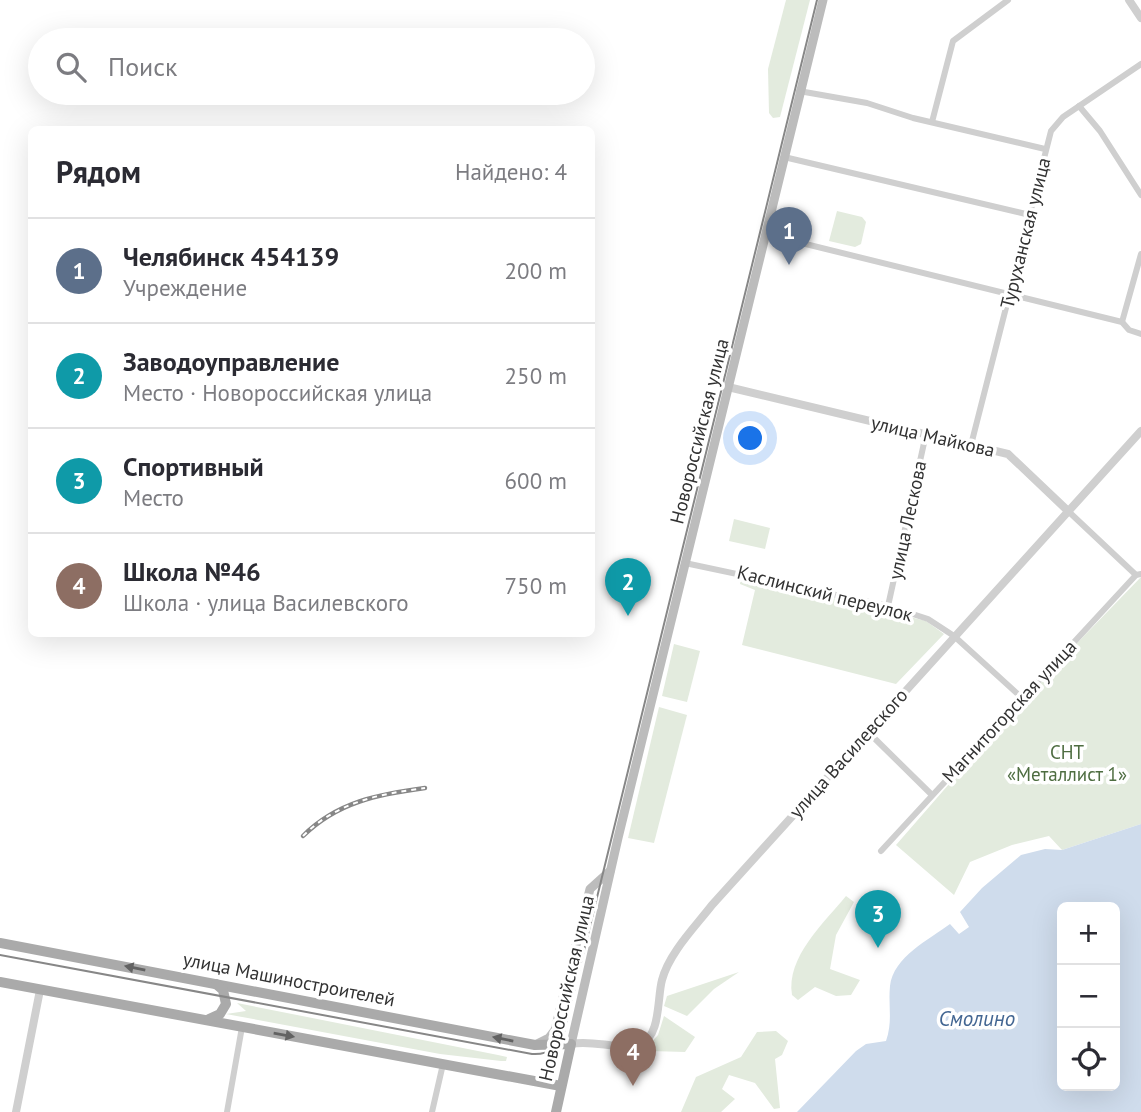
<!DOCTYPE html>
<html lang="ru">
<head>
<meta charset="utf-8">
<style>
  :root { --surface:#fff; --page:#f2f2f3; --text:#2b2b33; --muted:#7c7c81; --line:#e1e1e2; --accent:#d93025 }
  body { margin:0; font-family:"PT Sans",sans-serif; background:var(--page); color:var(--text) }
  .controls { position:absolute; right:21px; bottom:21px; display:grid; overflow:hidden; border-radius:10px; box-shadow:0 7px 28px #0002 }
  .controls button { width:63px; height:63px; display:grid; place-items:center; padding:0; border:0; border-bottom:2px solid var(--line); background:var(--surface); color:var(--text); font:35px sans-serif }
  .you { position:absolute; left:751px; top:439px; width:24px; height:24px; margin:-18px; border:5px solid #fff; border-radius:50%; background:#1a73e8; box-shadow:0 0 0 10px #1a73e833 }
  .badge { display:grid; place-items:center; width:46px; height:46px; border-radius:50%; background:var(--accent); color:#fff; font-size:23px; font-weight:700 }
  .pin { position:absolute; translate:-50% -58px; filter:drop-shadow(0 2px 4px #0008) }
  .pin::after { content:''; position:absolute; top:37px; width:24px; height:21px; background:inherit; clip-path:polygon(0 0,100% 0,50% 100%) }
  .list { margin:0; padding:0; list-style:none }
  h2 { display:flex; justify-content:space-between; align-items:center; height:91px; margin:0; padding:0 28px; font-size:30px }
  h2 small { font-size:23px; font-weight:400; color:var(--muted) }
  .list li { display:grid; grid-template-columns:46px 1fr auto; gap:21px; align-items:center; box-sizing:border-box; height:105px; padding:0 28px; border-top:2px solid var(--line) }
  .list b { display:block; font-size:26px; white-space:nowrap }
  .list p { margin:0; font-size:23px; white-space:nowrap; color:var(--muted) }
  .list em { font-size:23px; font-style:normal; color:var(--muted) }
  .icon { flex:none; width:38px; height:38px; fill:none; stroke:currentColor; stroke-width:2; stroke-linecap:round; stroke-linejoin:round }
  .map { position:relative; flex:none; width:1141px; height:1112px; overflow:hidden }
  .search { position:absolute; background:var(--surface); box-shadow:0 7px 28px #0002; left:28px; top:28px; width:567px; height:77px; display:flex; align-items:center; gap:18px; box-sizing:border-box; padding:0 24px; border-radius:38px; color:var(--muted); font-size:26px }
  .panel { position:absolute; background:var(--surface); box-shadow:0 7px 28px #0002; left:28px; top:126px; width:567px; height:511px; border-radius:10px }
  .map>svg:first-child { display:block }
  .green { fill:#e3ebde }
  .water { fill:#cfdcec; fill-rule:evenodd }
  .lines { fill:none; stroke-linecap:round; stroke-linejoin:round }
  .minor { stroke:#cfcfcf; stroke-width:6 }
  .tertiary { stroke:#cfcfcf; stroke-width:8 }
  .secondary { stroke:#bcbcbc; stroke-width:9 }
  .primary { stroke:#aaa; stroke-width:10 }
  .tram { stroke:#878787; stroke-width:2 }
  .rail-casing { stroke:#878787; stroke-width:4.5 }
  .rail { stroke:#fff; stroke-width:2; stroke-dasharray:5; stroke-linecap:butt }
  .oneway { fill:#626262 }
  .labels { text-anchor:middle; stroke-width:7; stroke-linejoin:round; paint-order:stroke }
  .street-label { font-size:19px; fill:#323232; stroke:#fff }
  .park-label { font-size:19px; fill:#4e6d41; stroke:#fff }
  .water-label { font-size:21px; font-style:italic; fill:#436692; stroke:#fff }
</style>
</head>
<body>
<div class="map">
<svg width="1141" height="1112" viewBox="0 0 1141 1112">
  <rect width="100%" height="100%" fill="#fff"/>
  <!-- green -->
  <g class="green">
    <polygon points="786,0 810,0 780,117 773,118 769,113 768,69"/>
    <polygon points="837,211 862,217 866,222 861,244 855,247 829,241"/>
    <polygon points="734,519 770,528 765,549 729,541"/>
    <polygon points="741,575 926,621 944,634 896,684 742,645 755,590 740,584"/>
    <polygon points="1141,577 1141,824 1062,850 1049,836 1012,845 970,862 954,895 896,845 1023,699"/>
    <polygon points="674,644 700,651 687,702 662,696"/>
    <polygon points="659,707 687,715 654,843 628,838"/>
    <path d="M846 896 854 902 836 935 830 969 860 980 851 995 836 996 815 987 798 1000 792 995C786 957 824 923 846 896Z"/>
    <polygon points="739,972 714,989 687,1016 664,1006 667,996"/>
    <polygon points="237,1003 498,1055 507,1057 506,1061 501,1061 440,1054 226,1014 246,1011"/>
    <polygon points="664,1016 695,1037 685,1052 650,1051 649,1045 658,1035"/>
    <polygon points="776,1031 788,1041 782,1055 775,1059 780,1108 774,1109 755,1083 729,1075 722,1089 735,1099 721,1112 681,1112 696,1077 741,1057 757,1032"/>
  </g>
  <!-- water -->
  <path class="water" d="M1141 824V1112H797L856 1051 866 1044 886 1041C893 1021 888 1006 890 986 893 957 930 939 950 924L959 934 969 927 960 912 982 888 1021 855 1045 849 1062 850ZM1062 907H1115V1086H1062Z"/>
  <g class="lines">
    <!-- minor -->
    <g class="minor">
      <polyline points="799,91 867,103 913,118 1045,149"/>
      <polyline points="1079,106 1100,131 1141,195"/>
      <polyline points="932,122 953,41 1008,0"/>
      <polyline points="784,157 1030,215"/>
      <polyline points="765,234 1122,322 1129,330 1141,334"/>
      <polyline points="1122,322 1141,254"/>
      <polyline points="971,445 1051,131 1063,117 1141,64"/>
      <polyline points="1068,511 1136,575"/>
      <polyline points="685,563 888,606 928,619 954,636 1021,697"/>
      <polyline points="888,606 926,434"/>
      <polyline points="867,731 931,794"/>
      <polyline points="881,851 1136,575 1141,574"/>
      <polyline points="227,1112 242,1027"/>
      <polyline points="432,1112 443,1064"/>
    </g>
    <!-- tertiary -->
    <g class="tertiary">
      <polyline points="1129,0 1141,18"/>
      <polyline points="728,387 1008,454 1068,511"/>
      <path d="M571 1044C593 1039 620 1051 640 1044 661 1037 657 998 662 980 669 953 695 927 712 905L1141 431"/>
      <polyline points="16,1112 40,990"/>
    </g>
    <!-- secondary -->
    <g class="secondary">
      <polyline points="571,1044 618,838 823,0"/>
      <polyline points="535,1045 549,1038 555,1030 590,889 610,871"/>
    </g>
    <!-- primary -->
    <g class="primary">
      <polyline points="0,943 535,1045 571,1044 556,1112"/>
      <polyline points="0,982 561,1086"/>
      <polyline points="209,1019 220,1014 226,1004 223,990 216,984"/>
    </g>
    <!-- tram -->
    <path class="tram" d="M0 955 532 1054C548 1055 559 1048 564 1032L817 0"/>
    <!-- rail casing -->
    <g class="rail-casing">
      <path id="rail" d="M303 836C337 802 379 794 425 788"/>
    </g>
    <!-- rail -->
    <use href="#rail" class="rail"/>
  </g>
  <!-- one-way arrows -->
  <defs><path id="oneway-solid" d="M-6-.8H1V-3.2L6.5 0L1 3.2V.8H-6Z" transform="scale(1.75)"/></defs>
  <g class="oneway">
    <use href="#oneway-solid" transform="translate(135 968) rotate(-169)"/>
    <use href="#oneway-solid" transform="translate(284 1035) rotate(10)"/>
    <use href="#oneway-solid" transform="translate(503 1039) rotate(-169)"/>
  </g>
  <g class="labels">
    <!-- street labels -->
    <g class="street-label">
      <text transform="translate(1025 233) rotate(-76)" y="7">Туруханская улица</text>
      <text transform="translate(699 431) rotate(-76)" y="7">Новороссийская улица</text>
      <text transform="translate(933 436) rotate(13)" y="7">улица Майкова</text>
      <text transform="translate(907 520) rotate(-78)" y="7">улица Лескова</text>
      <text transform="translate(825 593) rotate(14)" y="7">Каслинский переулок</text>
      <text transform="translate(1009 711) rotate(-47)" y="7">Магнитогорская улица</text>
      <text transform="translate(848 753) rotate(-48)" y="7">улица Василевского</text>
      <text transform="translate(289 979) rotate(11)" y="7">улица Машиностроителей</text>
      <text transform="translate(566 988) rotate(-77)" y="7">Новороссийская улица</text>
    </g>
    <!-- park labels -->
    <g class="park-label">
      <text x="1067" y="759">СНТ<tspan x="1067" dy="22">«Металлист 1»</tspan></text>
    </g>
    <!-- water labels -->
    <g class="water-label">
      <text x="977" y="1026">Смолино</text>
    </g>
  </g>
</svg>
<div class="controls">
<button>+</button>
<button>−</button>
<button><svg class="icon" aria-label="locate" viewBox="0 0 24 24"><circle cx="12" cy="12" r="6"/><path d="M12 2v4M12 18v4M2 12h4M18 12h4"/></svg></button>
</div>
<div class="you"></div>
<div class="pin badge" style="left:789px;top:265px;background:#5c6f8a">1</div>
<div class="pin badge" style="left:628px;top:616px;background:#0f9aa8">2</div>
<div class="pin badge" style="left:878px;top:948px;background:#0f9aa8">3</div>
<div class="pin badge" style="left:633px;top:1086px;background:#8d6e63">4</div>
<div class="search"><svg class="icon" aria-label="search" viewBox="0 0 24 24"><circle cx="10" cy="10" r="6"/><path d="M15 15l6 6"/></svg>Поиск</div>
<section class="panel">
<h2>Рядом<small>Найдено: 4</small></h2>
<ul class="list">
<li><span class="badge" style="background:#5c6f8a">1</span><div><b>Челябинск 454139</b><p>Учреждение</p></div><em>200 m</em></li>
<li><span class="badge" style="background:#0f9aa8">2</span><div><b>Заводоуправление</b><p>Место · Новороссийская улица</p></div><em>250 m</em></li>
<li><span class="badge" style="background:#0f9aa8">3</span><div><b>Спортивный</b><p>Место</p></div><em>600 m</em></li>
<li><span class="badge" style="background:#8d6e63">4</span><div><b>Школа №46</b><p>Школа · улица Василевского</p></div><em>750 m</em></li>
</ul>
</section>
</div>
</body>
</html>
